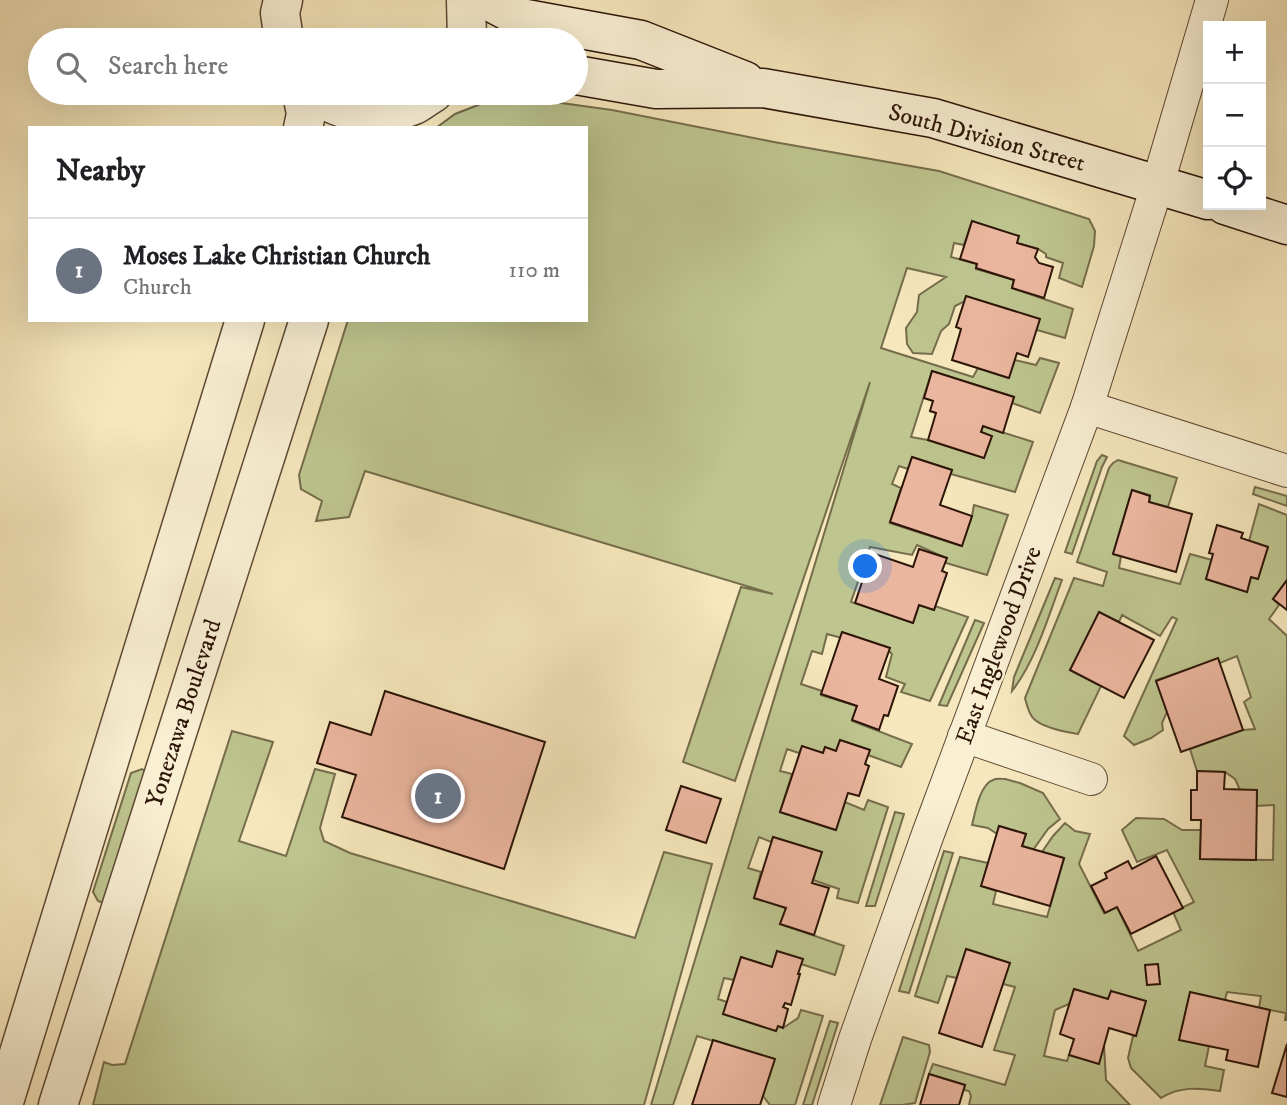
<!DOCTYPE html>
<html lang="en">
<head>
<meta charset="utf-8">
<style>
  :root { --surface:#fff; --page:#f6f6f6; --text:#202124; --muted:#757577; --line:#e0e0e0; --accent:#1a73e8 }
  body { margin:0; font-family:"IM FELL DW Pica",serif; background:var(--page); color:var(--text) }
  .controls { position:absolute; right:21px; top:21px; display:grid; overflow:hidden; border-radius:0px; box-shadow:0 7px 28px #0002 }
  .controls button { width:63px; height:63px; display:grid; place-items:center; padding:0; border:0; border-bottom:2px solid var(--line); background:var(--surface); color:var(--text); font:35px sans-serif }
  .you { position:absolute; left:866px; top:567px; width:24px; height:24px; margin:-18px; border:5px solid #fff; border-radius:50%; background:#1a73e8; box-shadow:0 0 0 10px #1a73e833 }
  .badge { display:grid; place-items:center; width:46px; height:46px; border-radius:50%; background:var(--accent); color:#fff; font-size:23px; font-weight:700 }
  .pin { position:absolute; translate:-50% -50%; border:4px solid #fff; box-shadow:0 2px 7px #0006 }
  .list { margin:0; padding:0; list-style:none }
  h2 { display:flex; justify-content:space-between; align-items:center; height:91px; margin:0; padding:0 28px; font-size:30px }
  h2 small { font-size:23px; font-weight:400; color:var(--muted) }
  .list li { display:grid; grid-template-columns:46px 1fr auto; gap:21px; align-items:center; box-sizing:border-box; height:105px; padding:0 28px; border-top:2px solid var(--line) }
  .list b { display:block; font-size:26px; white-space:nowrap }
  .list p { margin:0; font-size:23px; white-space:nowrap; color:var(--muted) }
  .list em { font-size:23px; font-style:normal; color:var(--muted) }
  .icon { flex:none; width:38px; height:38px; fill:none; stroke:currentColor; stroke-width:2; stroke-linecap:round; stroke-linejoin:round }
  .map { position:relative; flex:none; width:1287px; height:1105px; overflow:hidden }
  .search { position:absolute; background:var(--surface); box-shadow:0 7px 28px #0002; left:28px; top:28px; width:560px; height:77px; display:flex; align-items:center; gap:18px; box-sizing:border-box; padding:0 24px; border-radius:38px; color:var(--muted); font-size:26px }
  .panel { position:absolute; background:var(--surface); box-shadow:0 7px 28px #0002; left:28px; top:126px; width:560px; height:196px; border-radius:0px }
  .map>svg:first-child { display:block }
  .green { fill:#bec58f; stroke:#756c4b; stroke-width:2 }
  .building { fill:#ebb69f; stroke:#2c1407; stroke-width:2 }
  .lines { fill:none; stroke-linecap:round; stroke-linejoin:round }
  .minor-casing { stroke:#5e4934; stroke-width:34 }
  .tertiary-casing { stroke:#5e4934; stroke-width:41 }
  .secondary-casing { stroke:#2c1407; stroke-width:41 }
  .minor { stroke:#f9efd3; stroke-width:32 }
  .tertiary { stroke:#f9efd3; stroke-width:38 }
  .secondary { stroke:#f9efd3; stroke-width:38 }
  .labels { text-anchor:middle; stroke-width:5; stroke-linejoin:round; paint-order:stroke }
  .street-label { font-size:24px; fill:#2c1407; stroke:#f9efd3 }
</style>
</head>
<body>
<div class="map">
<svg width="1287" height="1105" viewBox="0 0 1287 1105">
  <rect width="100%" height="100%" fill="#f6e7bc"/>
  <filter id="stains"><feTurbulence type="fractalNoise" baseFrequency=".00286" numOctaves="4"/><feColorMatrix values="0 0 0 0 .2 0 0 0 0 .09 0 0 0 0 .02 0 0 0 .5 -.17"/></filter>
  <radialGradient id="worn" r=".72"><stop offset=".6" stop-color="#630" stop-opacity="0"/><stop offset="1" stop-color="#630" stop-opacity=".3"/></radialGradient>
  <!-- green -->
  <g class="green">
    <polygon points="525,98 612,110 774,142 939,171 1089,219 1095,231 1094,246 1082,287 1059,278 1063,263 1046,257 1046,254 1038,249 1017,243 972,221 964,245 954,243 951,257 977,264 976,269 1014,280 1012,288 1073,309 1065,338 1037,330 965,301 955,306 949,324 941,331 932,354 913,353 907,344 906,328 917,312 919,295 946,277 907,268 881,348 973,377 978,368 1008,378 1015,360 1036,365 1040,358 1059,363 1040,413 1012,403 1014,397 932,371 911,437 928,440 984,458 991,436 981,432 983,426 1033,442 1015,492 951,474 952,470 912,457 908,469 899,466 892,484 901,488 890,523 961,546 972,516 974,505 1008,515 987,575 946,563 946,558 917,545 912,555 870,547 851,602 913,623 919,605 934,610 935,606 968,617 930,701 901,692 905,684 886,677 892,654 889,651 827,634 822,654 812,651 801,684 822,691 821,695 857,706 852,721 912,744 901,767 868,755 869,750 840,740 836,751 825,747 823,753 802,747 799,753 787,749 780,771 792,774 780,812 835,830 845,802 864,810 868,800 888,807 858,903 837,898 839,889 813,880 821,852 773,837 771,842 759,837 748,868 761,872 754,898 786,908 780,924 844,946 835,975 801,964 777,951 772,967 741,957 734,980 724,978 718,999 727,1002 724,1014 776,1031 778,1026 783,1028 798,1018 801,1010 823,1016 795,1105 770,1105 763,1096 774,1059 697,1036 673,1105 651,1105 870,382 735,781 683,762 741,587 773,594 365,471 349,517 316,521 322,501 301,489 299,475 348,320 586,320 586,128 436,128 455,114 491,100"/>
    <polygon points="1102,455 1107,457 1102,467 1072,554 1065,552 1097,461"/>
    <path d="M1118 460 1177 478 1168 507 1149 502 1150 495 1132 490 1113 554 1121 556 1119 568 1180 584 1190 554 1212 560 1206 579 1247 592 1251 577 1258 579 1268 547 1249 541 1259 504 1287 515V580L1273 599 1279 605 1269 619 1287 636V1020H1285L1286 1013 1259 1008 1261 996 1227 992 1225 1000 1180 1040 1209 1046 1205 1066 1224 1070 1220 1091C1199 1088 1180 1086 1161 1098L1131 1068 1128 1058 1133 1036H1136L1111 991 1108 999 1074 989 1069 1004 1055 1010 1044 1056 1067 1061 1069 1055 1104 1045 1106 1080 1130 1105H969L971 1096 969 1091 964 1090 965 1085 929 1074 933 1064 1005 1085 1015 1055 994 1050 1015 987 1003 984 1009 963 967 949 957 978 947 976 938 1003 915 996 960 857 988 863 982 886 996 891 993 904 1047 917 1064 859 1042 852 1053 836 1065 823 1075 831 1090 834 1079 864 1104 913 1117 907 1138 951 1181 930 1173 912 1194 902 1167 850 1137 862 1122 830 1136 818 1164 819 1182 830H1201L1200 859 1273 860 1274 805 1257 806 1240 790 1235 779 1225 772 1197 771 1190 749 1243 730 1255 729 1244 702 1251 697 1237 656 1220 663 1218 659 1156 680 1167 712 1162 723 1163 730 1151 738 1134 745 1124 736 1177 619 1172 617 1160 636 1122 615 1119 622 1099 612 1070 670 1101 686 1078 734C1066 732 1042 727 1034 719 1028 713 1027 705 1025 698L1074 578 1103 586 1107 572 1077 562 1109 468 1113 463Z"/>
    <polygon points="1255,487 1287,496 1287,506 1253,494"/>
    <path d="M1055 578 1062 580C1048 617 1036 660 1012 691L1014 677Z"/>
    <polygon points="975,620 984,623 947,706 939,705"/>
    <polygon points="232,731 273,742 239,841 286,856 315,769 335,774 320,828 324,841 350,853 635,938 664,852 712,864 644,1105 93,1105 104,1062 112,1065 125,1064"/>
    <polygon points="142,769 148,773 106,904 98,901 93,892 131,773"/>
    <path d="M1005 779 1020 783 1043 793 1060 819 1048 829 1033 850 1022 846 1026 834 999 826 997 834 988 828 972 825C975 813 980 784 993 780 997 778 1001 779 1005 779Z"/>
    <polygon points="895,812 904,814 875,906 866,906"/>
    <polygon points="944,851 953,853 909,993 899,991"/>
    <polygon points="830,1021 838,1023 812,1105 803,1105"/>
    <polygon points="903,1037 929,1045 930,1052 915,1103 902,1105 880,1105"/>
  </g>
  <!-- building -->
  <g class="building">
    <polygon points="972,221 1019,236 1017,243 1038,249 1035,257 1039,263 1053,267 1044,298 1012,288 1014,280 976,268 977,264 960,259"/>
    <polygon points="966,296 1040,319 1028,357 1017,353 1009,378 952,360 961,329 956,327"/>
    <polygon points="932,371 1014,397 1003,433 983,426 981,432 992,436 984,458 928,440 936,413 930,411 933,401 924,398"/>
    <polygon points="912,457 952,470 940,505 972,516 962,546 890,522"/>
    <polygon points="1132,490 1150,496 1149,502 1192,514 1176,572 1113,554"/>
    <polygon points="1217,525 1243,533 1241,538 1268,547 1258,579 1251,577 1247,592 1206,579 1213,554 1209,553"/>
    <polygon points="919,549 947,558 942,571 947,573 934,610 919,605 913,623 855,603 872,553 913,567"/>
    <polygon points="1287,580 1287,610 1273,599"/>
    <polygon points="1099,612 1154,640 1124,698 1070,670"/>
    <polygon points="842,632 890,648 879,679 898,686 888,716 884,715 879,730 852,720 857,706 821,694"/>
    <polygon points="1218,658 1243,730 1181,752 1156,681"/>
    <polygon points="385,691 545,742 504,869 342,817 356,775 317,763 330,722 371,735"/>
    <polygon points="840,740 870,750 865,764 869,766 859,796 848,793 836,830 780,812 802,746 823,753 825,747 836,751"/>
    <polygon points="1197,771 1225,772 1224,789 1257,790 1256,860 1200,859 1201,820 1191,820 1191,790 1197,790"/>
    <polygon points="681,786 721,799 706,843 666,830"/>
    <polygon points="999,826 1026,834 1022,846 1064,858 1050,906 981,886"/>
    <polygon points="773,837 822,852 812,883 829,888 814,935 780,924 786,908 754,898"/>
    <polygon points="1156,856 1183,908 1131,934 1117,907 1105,913 1091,886 1107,878 1105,873 1128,861 1132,869"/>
    <polygon points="966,949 1010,963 982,1047 939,1033"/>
    <polygon points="777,951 803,959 798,974 800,974 791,1005 785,1003 783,1007 788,1009 783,1028 778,1026 776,1031 723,1014 741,957 772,967"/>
    <polygon points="1158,964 1160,984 1147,985 1145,965"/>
    <polygon points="1074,989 1108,999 1111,991 1146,1001 1136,1036 1109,1028 1099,1064 1069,1055 1074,1039 1060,1034"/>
    <polygon points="1190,992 1270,1010 1258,1067 1226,1060 1228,1050 1179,1040"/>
    <polygon points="713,1040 775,1059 760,1105 692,1105"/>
    <polygon points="1287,1044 1287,1097 1272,1093"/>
    <polygon points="929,1074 965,1085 959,1105 920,1105"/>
  </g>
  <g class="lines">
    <!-- minor casing -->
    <g class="minor-casing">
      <g id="minor">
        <polyline points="1087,407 1287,471"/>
        <polyline points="964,736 1091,779"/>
        <polyline points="834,1105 855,1039 928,834 1087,407 1158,183 1212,0"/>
      </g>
    </g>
    <!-- tertiary casing -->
    <g class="tertiary-casing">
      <g id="tertiary">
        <polyline points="283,0 280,13 284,40"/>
        <polyline points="466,0 467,40"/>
        <polyline points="302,93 306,114 303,128"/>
        <path d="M317 93C340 115 385 118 414 105 420 102 426 97 433 93"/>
        <polyline points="3,1105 245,320"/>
        <polyline points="58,1105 309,320"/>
      </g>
    </g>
    <!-- secondary casing -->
    <g class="secondary-casing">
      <g id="secondary">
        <polyline points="487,0 521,18 641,40 745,81"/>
        <polyline points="576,75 656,89 763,88 933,118 1208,200"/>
        <polyline points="1225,205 1287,225"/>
      </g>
    </g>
    <!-- minor -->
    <use href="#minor" class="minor"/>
    <!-- tertiary -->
    <use href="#tertiary" class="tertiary"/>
    <!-- secondary -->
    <use href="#secondary" class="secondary"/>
  </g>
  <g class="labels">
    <!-- street labels -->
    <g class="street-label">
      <text transform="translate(987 137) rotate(15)" y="8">South Division Street</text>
      <text transform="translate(998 645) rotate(-70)" y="8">East Inglewood Drive</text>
      <text transform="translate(183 713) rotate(-72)" y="8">Yonezawa Boulevard</text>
    </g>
  </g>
  <rect width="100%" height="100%" filter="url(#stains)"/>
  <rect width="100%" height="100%" fill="url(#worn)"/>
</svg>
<div class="controls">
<button>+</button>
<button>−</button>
<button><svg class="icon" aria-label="locate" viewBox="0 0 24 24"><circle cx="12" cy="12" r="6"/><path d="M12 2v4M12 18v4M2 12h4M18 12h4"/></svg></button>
</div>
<div class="you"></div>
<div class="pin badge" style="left:438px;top:796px;background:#6b7280">1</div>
<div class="search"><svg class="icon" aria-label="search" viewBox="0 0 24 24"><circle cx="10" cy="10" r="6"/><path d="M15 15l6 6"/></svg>Search here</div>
<section class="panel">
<h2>Nearby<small></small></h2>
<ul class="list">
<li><span class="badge" style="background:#6b7280">1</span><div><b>Moses Lake Christian Church</b><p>Church</p></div><em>110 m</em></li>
</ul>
</section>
</div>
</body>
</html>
